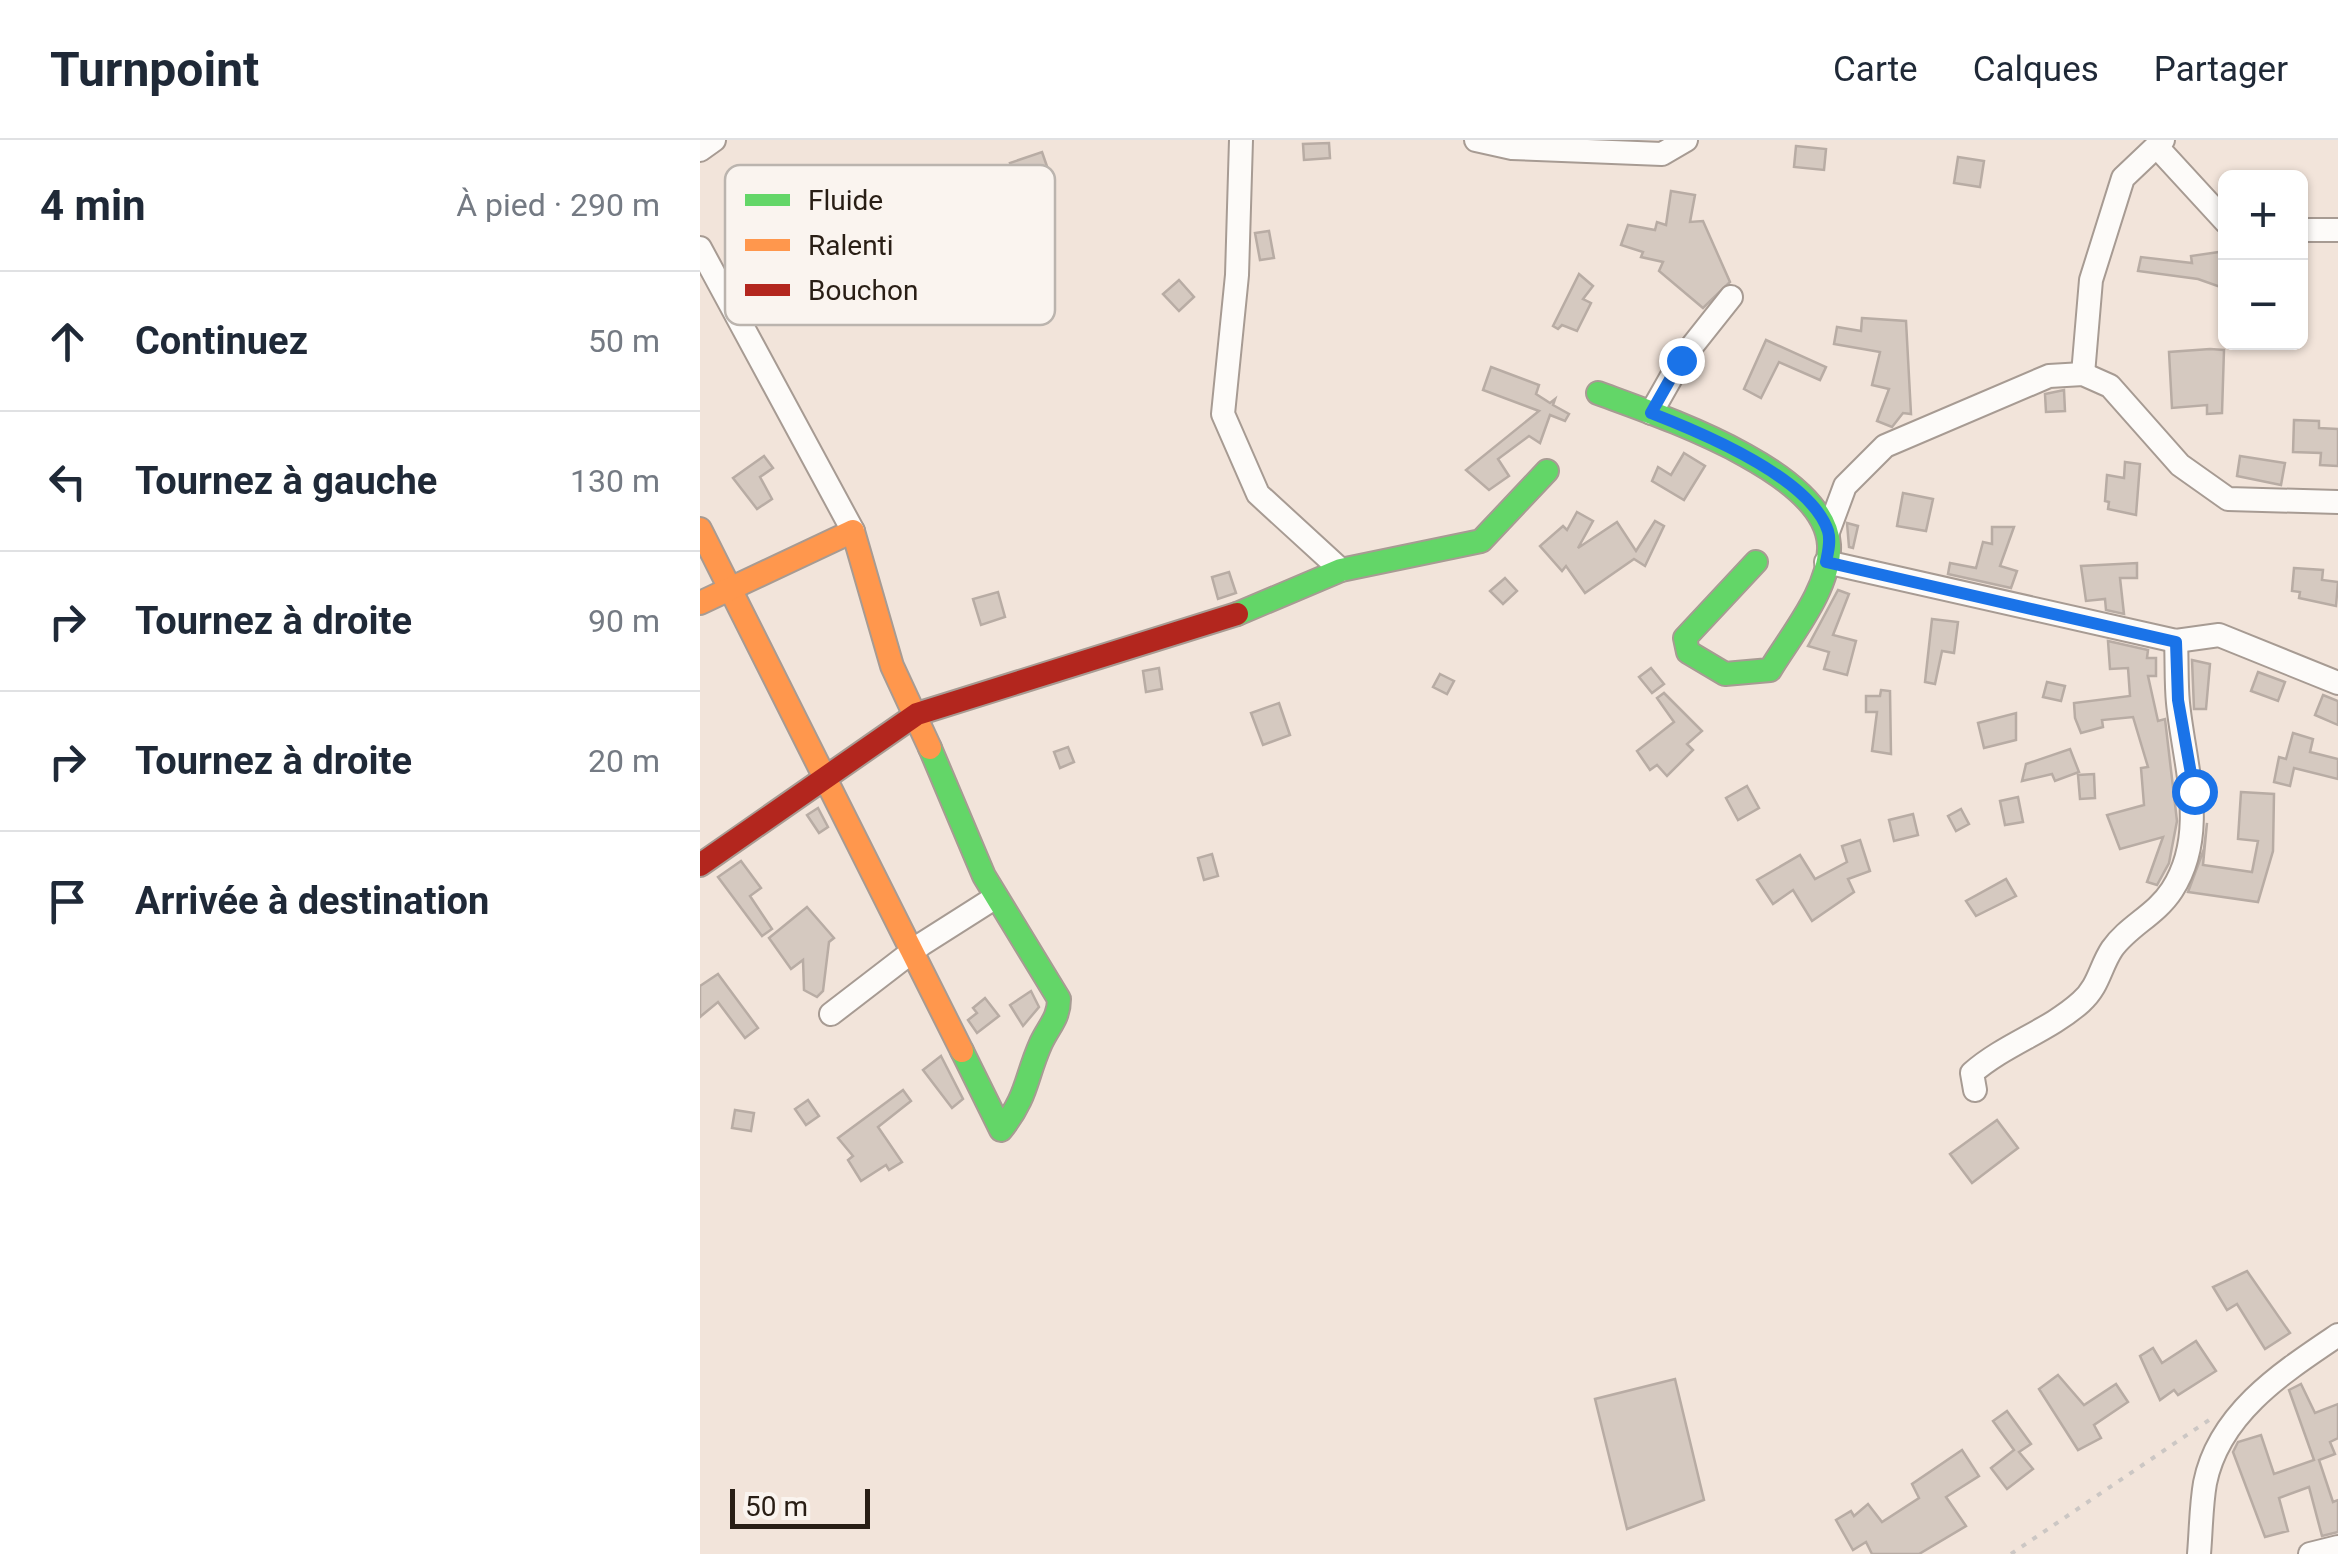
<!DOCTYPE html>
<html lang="fr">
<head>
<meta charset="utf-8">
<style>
  :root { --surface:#fff; --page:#f2f2f3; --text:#1f2937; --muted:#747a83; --line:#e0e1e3 }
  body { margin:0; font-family:Roboto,sans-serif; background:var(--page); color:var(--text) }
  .controls { position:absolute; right:30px; top:30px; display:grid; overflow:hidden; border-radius:15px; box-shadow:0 2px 8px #0004 }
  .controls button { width:90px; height:90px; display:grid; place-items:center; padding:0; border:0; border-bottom:2px solid var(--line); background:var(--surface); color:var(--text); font:50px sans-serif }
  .scale { position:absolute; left:30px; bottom:25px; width:140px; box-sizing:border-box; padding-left:10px; border:5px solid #291e15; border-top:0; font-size:28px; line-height:35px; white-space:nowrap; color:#291e15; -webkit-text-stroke:8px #faf4ef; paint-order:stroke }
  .stop { position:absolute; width:30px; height:30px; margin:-22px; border:8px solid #1a73e8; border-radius:50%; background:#fff }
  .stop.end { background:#1a73e8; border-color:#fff; box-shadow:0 2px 10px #0008 }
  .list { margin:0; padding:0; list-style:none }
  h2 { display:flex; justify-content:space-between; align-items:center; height:130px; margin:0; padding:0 40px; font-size:42px }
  h2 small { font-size:32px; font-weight:400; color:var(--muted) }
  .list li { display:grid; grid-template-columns:65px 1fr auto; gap:30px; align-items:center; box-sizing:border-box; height:140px; padding:0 40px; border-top:2px solid var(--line) }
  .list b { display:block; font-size:38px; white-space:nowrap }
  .list em { font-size:32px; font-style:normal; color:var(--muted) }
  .icon { flex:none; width:55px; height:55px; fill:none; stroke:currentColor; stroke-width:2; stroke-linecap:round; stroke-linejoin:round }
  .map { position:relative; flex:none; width:1638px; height:1414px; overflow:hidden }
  header { display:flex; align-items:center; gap:60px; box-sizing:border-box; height:140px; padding:0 50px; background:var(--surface); border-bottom:2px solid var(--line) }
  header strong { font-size:48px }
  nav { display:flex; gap:55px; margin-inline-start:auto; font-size:35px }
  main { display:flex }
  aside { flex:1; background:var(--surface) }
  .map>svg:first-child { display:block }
  .building { fill:#d5c9c0; stroke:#b8aca4; stroke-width:2.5 }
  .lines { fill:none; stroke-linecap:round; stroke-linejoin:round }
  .street-casing { stroke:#a79b93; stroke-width:26 }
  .fast-casing { stroke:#a79b93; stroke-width:26 }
  .slow-casing { stroke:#a79b93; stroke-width:26 }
  .jam-casing { stroke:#a79b93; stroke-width:26 }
  .path { stroke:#ccc7c4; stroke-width:4; stroke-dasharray:5 8; stroke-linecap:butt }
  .street { stroke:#fdfbf9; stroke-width:22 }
  .fast { stroke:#63d668; stroke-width:22 }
  .slow { stroke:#ff974d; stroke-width:22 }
  .jam { stroke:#b3261e; stroke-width:22 }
  .route { stroke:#1a73e8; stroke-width:12 }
  .key { fill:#faf4ef; stroke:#bbb4ae; stroke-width:2.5 }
  .key-label { font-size:28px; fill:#291e15 }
</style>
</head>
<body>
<header>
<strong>Turnpoint</strong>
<nav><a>Carte</a><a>Calques</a><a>Partager</a></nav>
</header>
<main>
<aside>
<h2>4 min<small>À pied · 290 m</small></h2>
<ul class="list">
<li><svg class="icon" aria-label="ahead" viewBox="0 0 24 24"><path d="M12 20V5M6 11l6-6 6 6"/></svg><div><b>Continuez</b></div><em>50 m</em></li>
<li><svg class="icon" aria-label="left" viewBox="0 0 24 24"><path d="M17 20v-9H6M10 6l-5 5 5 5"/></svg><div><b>Tournez à gauche</b></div><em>130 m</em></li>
<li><svg class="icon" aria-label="right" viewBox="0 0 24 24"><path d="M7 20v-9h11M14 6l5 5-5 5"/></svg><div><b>Tournez à droite</b></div><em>90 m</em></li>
<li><svg class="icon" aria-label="right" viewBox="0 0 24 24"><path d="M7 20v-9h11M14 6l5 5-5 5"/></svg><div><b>Tournez à droite</b></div><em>20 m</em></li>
<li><svg class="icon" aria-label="arrive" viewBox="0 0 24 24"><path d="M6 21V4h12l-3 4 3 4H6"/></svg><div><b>Arrivée à destination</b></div></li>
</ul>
</aside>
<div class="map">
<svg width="1638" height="1414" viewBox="0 0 1638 1414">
  <rect width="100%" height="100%" fill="#f2e4da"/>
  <!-- building -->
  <g class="building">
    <polygon points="629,3 630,18 604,20 603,4"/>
    <polygon points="1096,6 1126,9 1124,30 1094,27"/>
    <polygon points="342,12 350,35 319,46 310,23"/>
    <polygon points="1258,17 1284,21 1280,47 1254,43"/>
    <polygon points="971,51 995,55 990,82 1003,81 1030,142 1003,168 959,131 963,122 941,117 943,112 921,105 928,85 955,90 957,82 966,85"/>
    <polygon points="569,91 574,118 560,120 555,93"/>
    <polygon points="1526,111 1526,149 1498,139 1438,131 1441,117 1492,123 1491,116"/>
    <polygon points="879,134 893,146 883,159 891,163 877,191 862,185 858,189 853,186"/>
    <polygon points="479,140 494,157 479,171 463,154"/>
    <polygon points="1162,178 1206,181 1211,274 1203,273 1192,287 1177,281 1189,249 1172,245 1180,212 1134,204 1137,187 1161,191"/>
    <polygon points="1066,200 1126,227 1120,240 1079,222 1061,258 1044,249"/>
    <polygon points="1510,209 1524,210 1522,273 1507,274 1507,265 1472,268 1469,212"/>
    <polygon points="791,227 839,245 836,254 850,263 855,259 853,265 869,274 865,281 850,275 840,303 829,296 798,319 809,336 789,350 766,330 839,271 783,250"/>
    <polygon points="1364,250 1365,271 1346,272 1345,254"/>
    <polygon points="1594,280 1619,281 1619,288 1638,289 1638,326 1620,325 1621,313 1593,312"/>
    <polygon points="984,313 1005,326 984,360 952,341 958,327 971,335"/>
    <polygon points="64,316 73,328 60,337 72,359 57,369 33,338"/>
    <polygon points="1540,316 1585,323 1581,345 1537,336"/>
    <polygon points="1425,322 1440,324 1436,375 1408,369 1409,362 1405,361 1407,335 1424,338"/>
    <polygon points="1203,353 1233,359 1226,391 1197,386"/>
    <polygon points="877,372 893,381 878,408 917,382 936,411 955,381 964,386 945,426 934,419 885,453 866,426 862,431 840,406 863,386 867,390"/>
    <polygon points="1147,383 1158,386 1153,408 1149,407"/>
    <polygon points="1292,387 1314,387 1300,426 1317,431 1311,448 1248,434 1250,423 1276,428 1283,402 1292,404"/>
    <polygon points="1437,423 1437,438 1420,438 1424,474 1406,470 1405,459 1386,461 1381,426"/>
    <polygon points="1594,428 1623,430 1622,440 1638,442 1636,466 1599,458 1600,452 1592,451"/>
    <polygon points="529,432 536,453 518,459 512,437"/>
    <polygon points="805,438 817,451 803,464 790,451"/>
    <polygon points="1138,450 1149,454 1133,495 1156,501 1147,535 1124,529 1129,512 1108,506"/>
    <polygon points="298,452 305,477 281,485 273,459"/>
    <polygon points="1232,479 1258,482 1254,513 1242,511 1235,544 1225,542"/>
    <polygon points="1408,501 1448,510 1447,518 1456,518 1456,536 1448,536 1458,581 1465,579 1477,681 1469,723 1457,745 1447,742 1463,697 1420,709 1407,675 1444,665 1441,628 1448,627 1433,577 1402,580 1403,587 1381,593 1375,578 1374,563 1430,556 1428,528 1410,529"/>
    <polygon points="1492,520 1510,524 1506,569 1494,569"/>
    <polygon points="459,528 462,549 446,552 443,531"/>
    <polygon points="951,528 964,544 952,553 939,537"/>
    <polygon points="1558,532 1585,542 1578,561 1551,551"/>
    <polygon points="740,534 754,541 747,554 733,547"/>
    <polygon points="1347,542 1365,546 1361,561 1343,557"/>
    <polygon points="1181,550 1190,551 1191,614 1172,611 1177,572 1166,572 1166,556 1180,556"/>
    <polygon points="964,553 1002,591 987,604 993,610 967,636 957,625 950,630 937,611 974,582 957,558"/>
    <polygon points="1623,555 1638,561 1638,585 1615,575"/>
    <polygon points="579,563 590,595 563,605 551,573"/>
    <polygon points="1316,573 1316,600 1284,608 1278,583"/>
    <polygon points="1593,593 1613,599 1610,612 1638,619 1638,639 1594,628 1590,646 1574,642 1579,617 1586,619"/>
    <polygon points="368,607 374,622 360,628 354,612"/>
    <polygon points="1370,609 1379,632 1355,641 1352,634 1322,641 1326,624"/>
    <polygon points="1394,634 1395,658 1380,659 1378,635"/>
    <polygon points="1047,646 1059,668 1038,680 1026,658"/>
    <polygon points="1541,652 1574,654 1573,711 1558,762 1488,752 1504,709 1507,683 1503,725 1552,732 1558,701 1538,699"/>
    <polygon points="1318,657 1323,682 1305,685 1300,661"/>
    <polygon points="118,668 128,687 119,693 107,675"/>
    <polygon points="1261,669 1269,684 1256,691 1248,676"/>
    <polygon points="1213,674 1218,695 1194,701 1189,680"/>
    <polygon points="1160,700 1170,731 1148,739 1154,752 1112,781 1093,750 1073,764 1057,740 1100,715 1115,739 1147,722 1142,706"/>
    <polygon points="512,714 518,736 504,740 498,718"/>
    <polygon points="41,721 61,748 50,756 72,789 62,796 18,737"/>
    <polygon points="1306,739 1316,756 1276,776 1266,761"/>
    <polygon points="107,767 134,798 129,802 123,851 117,857 104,850 103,820 91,829 69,798"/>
    <polygon points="18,834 58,888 45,898 18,862 0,877 0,846"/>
    <polygon points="331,851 339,867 323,886 310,865"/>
    <polygon points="285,858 299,876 277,893 268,880 277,873 273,868"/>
    <polygon points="241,916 263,959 252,968 223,930"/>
    <polygon points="203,950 211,961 178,987 202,1022 189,1030 186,1025 161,1041 148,1020 153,1016 138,998"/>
    <polygon points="108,960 119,976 106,985 95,969"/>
    <polygon points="35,970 54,973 51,991 32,988"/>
    <polygon points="1297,980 1318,1008 1272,1043 1250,1014"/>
    <polygon points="1547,1131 1590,1193 1565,1209 1537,1164 1527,1170 1513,1147"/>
    <polygon points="1496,1201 1516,1231 1478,1255 1474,1250 1460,1260 1440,1216 1453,1208 1462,1223"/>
    <polygon points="1358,1235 1384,1265 1416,1244 1428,1262 1394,1285 1401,1298 1378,1310 1339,1249"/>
    <polygon points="975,1239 1004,1360 927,1389 895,1259"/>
    <polygon points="1601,1244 1615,1273 1638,1264 1638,1298 1630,1302 1635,1314 1619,1320 1633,1362 1638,1360 1638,1392 1622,1396 1609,1347 1579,1358 1588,1391 1565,1397 1533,1312 1538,1302 1561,1295 1574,1334 1614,1320 1589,1250"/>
    <polygon points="1307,1271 1331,1304 1319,1312 1333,1329 1307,1349 1291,1328 1314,1310 1293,1281"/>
    <polygon points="1262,1310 1279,1336 1246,1357 1266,1386 1219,1414 1172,1414 1166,1402 1153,1410 1136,1380 1151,1371 1154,1376 1168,1364 1182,1382 1219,1358 1212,1344"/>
  </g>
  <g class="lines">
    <!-- street casing -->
    <g class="street-casing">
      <g id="street">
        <polyline points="541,0 537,135 523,274 558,354 641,430"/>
        <polyline points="776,0 812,8 962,14 986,0"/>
        <polyline points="1458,8 1526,82"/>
        <polyline points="0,10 14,0"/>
        <polyline points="1600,90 1638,90"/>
        <polyline points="0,108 153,391"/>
        <polyline points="1383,234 1391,140 1423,38 1463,0"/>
        <polyline points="951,273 981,220 1031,157"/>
        <polyline points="1128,392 1145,346 1185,306 1349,236 1383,234 1410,246 1480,325 1528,359 1638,362"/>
        <polyline points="1126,422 1476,501 1519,495 1638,543"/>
        <polyline points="131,874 222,804 296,757"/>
        <path d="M1275 950 1272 933C1305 904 1349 891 1381 862 1399 846 1400 827 1412 809 1428 786 1456 775 1472 750 1509 693 1484 624 1478 563 1476 543 1477 522 1476 501"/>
        <path d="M1499 1414C1501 1391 1501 1366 1505 1343 1519 1273 1583 1232 1638 1195"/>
        <polyline points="1610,1414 1638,1407"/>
      </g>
    </g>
    <!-- fast casing -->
    <g class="fast-casing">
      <g id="fast">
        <path d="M898 253C957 275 1125 330 1129 405 1131 448 1091 495 1070 530L1025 534 988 512 985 498 1056 422"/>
        <polyline points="537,474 641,430 781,401 847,331"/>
        <path d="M230 608 284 736 359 859C359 878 349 886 341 903 325 939 328 956 301 990L262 911"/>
      </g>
    </g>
    <!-- slow casing -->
    <g class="slow-casing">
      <g id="slow">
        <polyline points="0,389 262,911"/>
        <polyline points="0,463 153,391 192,526 230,608"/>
      </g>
    </g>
    <!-- jam casing -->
    <g class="jam-casing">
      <polyline id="jam" points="0,725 217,574 537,474"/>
    </g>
    <!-- path -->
    <polyline class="path" points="1311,1414 1509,1280"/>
    <!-- street -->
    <use href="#street" class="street"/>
    <!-- fast -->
    <use href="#fast" class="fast"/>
    <!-- slow -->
    <use href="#slow" class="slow"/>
    <!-- jam -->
    <use href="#jam" class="jam"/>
  </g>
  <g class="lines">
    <!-- route -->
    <path class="route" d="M981 220 951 273C1000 292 1110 337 1128 391 1131 401 1128 412 1126 422L1476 502 1478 560 1494 651"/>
  </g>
  <!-- legend -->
  <rect x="25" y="25" width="330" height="160" rx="15" class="key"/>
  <rect x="45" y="54" width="45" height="12" fill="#63d668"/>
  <rect x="45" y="99" width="45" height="12" fill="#ff974d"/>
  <rect x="45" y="144" width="45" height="12" fill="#b3261e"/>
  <g class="key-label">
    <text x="108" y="70">Fluide</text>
    <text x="108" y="115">Ralenti</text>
    <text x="108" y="160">Bouchon</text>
  </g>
</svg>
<div class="controls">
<button>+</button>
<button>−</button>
</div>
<div class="scale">50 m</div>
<div class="stop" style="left:1494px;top:651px"></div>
<div class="stop end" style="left:981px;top:220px"></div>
</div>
</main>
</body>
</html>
